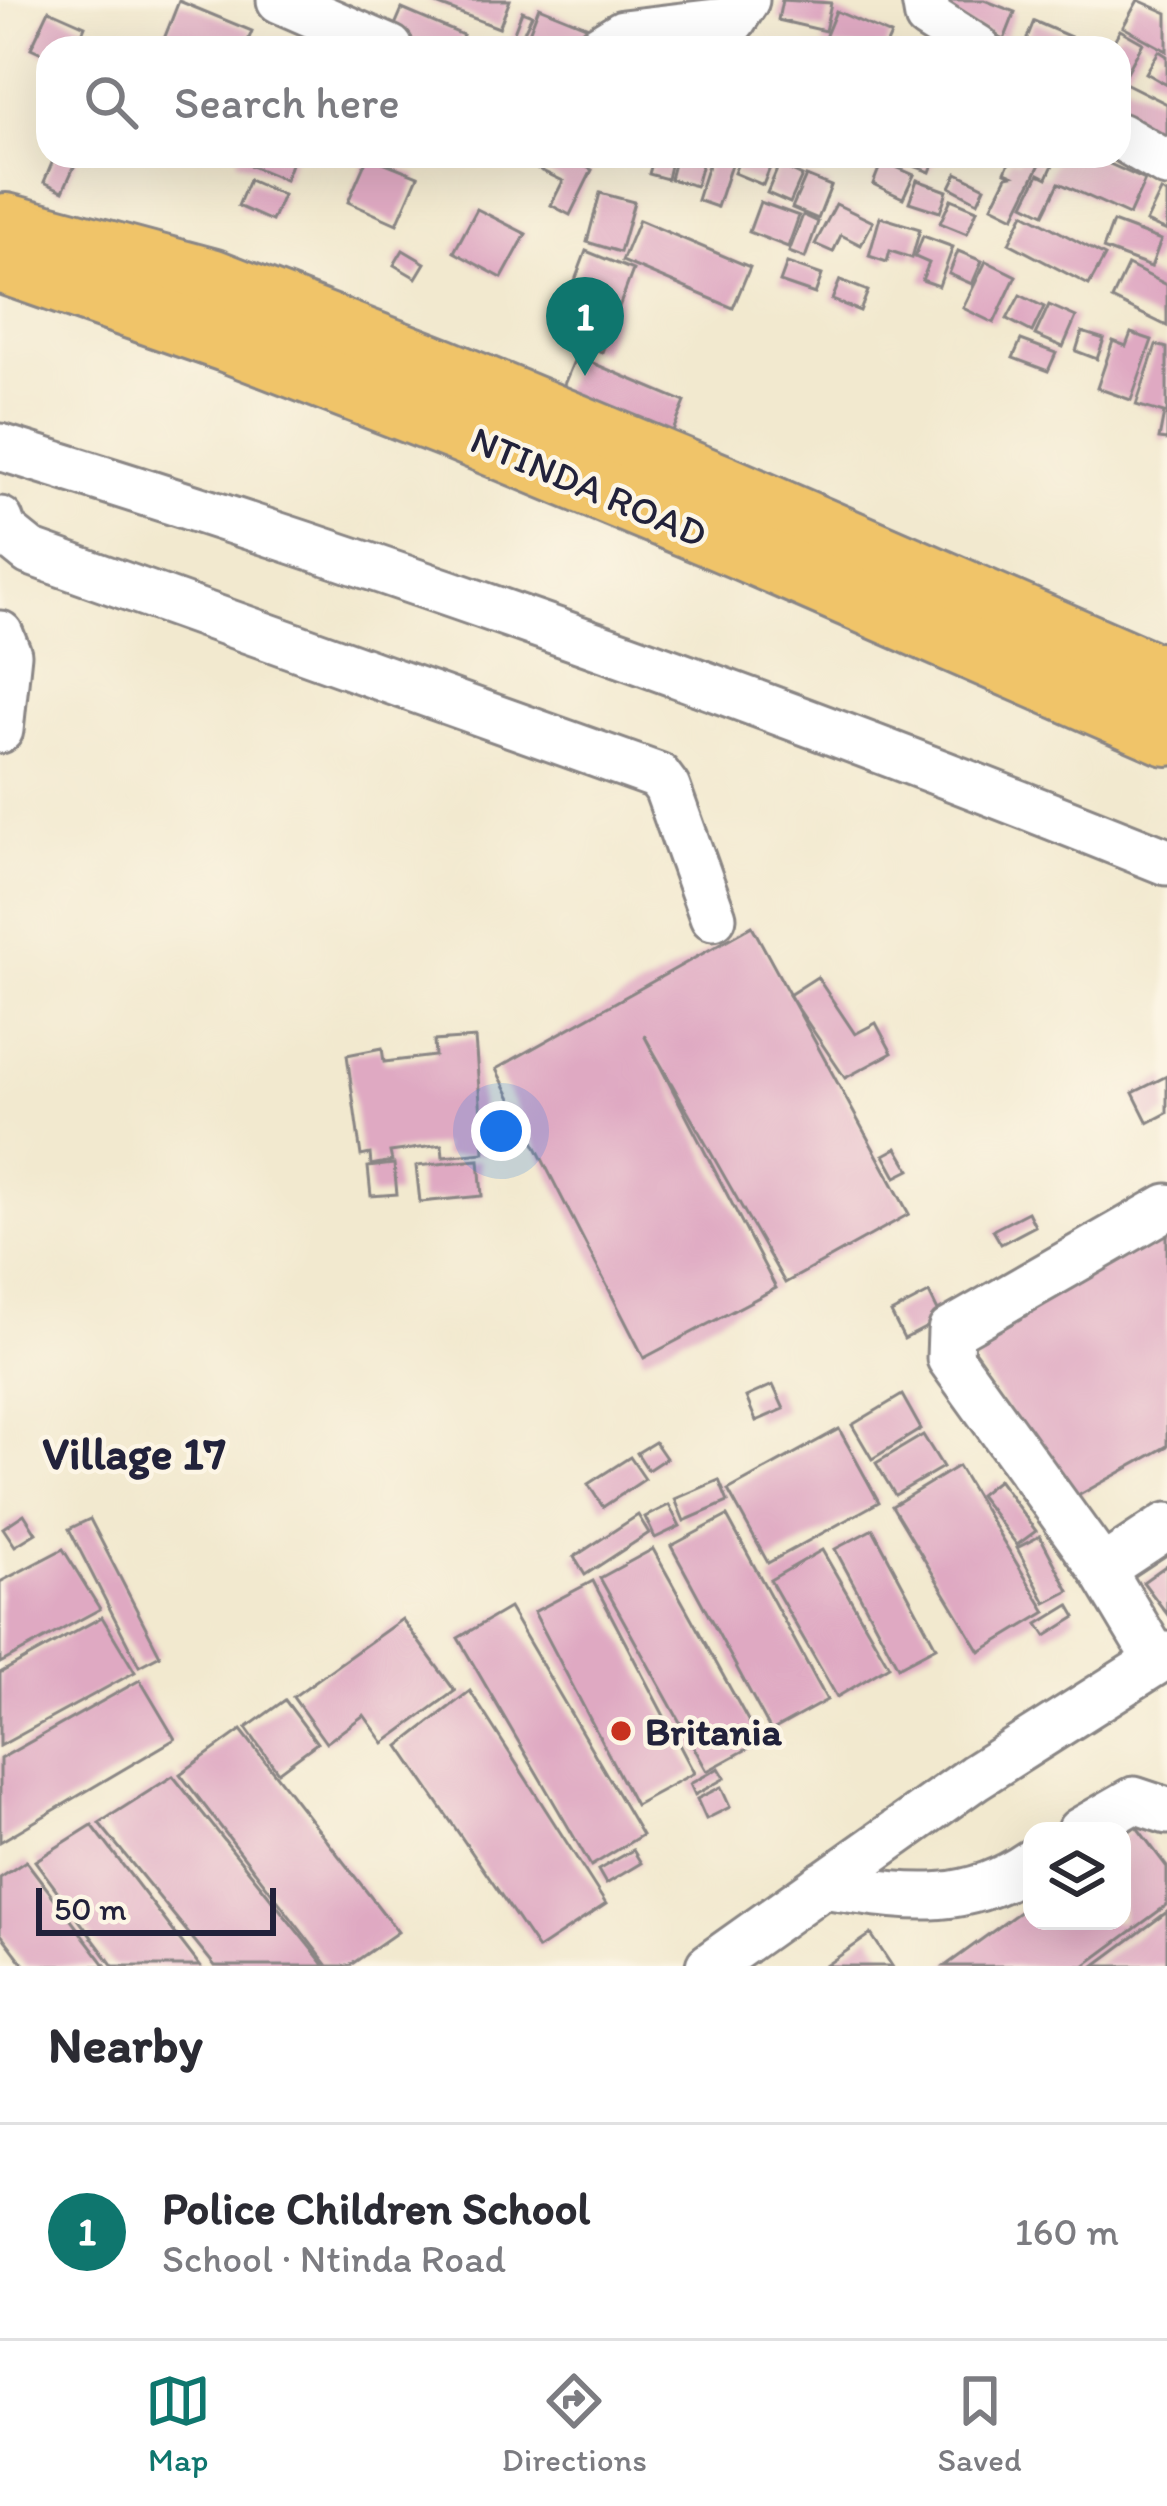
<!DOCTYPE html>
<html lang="en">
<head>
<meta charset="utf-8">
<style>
  :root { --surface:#fff; --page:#f2f2f3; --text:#2b2b33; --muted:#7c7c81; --line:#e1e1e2; --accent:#0f766e }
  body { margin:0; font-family:Itim,sans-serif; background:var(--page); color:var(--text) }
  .controls { position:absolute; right:36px; bottom:36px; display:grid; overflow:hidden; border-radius:24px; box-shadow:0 12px 48px #0002 }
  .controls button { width:108px; height:108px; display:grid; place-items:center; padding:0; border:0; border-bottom:3px solid var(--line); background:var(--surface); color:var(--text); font:60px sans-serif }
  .scale { position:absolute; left:36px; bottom:30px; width:240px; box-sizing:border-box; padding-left:12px; border:6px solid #22223b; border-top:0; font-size:33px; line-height:42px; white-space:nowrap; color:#22223b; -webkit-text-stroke:9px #fcf5e5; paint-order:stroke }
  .you { position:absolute; left:501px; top:1131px; width:42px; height:42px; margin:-30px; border:9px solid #fff; border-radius:50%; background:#1a73e8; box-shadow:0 0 0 18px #1a73e833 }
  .badge { display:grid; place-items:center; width:78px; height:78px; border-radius:50%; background:var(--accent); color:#fff; font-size:39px; font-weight:700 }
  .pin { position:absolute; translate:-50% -99px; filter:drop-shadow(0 3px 6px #0008) }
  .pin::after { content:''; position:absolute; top:63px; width:42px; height:36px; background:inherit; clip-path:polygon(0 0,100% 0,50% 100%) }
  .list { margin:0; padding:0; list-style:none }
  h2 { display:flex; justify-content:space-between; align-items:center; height:156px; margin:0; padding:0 48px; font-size:51px }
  h2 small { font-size:39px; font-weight:400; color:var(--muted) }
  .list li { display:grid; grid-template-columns:78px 1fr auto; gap:36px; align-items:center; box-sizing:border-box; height:216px; padding:0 48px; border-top:3px solid var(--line) }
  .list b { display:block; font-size:45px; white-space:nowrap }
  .list p { margin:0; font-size:39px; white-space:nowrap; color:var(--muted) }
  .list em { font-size:39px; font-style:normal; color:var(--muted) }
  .icon { flex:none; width:66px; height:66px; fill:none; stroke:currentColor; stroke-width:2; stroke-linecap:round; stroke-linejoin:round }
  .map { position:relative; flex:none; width:1167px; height:1966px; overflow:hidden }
  .search { position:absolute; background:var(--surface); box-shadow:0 12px 48px #0002; left:36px; right:36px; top:36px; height:132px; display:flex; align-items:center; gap:30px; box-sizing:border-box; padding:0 42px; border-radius:36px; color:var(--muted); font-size:45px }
  .sheet { height:372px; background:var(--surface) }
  nav { display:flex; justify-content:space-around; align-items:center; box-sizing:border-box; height:168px; border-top:3px solid var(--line); background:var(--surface); font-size:33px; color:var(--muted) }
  nav a { display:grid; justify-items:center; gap:6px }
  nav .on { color:var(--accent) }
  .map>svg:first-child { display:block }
  .building { fill:#dfa9c2 }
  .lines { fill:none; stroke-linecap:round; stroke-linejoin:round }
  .minor-casing { stroke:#8a8685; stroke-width:51 }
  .major-casing { stroke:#8a8685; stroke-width:66 }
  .minor { stroke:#fff; stroke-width:45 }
  .major { stroke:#f0c469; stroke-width:60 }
  .poi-dot { fill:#c8321e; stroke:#fcf5e5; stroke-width:4.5 }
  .labels { text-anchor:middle; stroke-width:9; stroke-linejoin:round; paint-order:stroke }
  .street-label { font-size:39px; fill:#22223b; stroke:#fcf5e5 }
  .poi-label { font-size:39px; font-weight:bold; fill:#22223b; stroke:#fcf5e5; text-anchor:start }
  .quarter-label { font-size:45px; font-weight:bold; fill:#22223b; stroke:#fcf5e5 }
</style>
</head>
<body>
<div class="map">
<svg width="1167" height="1966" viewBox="0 0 1167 1966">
  <rect width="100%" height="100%" fill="#fcf5e5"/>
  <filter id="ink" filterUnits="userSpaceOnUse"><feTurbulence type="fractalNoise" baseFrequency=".00833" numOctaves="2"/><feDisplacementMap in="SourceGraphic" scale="24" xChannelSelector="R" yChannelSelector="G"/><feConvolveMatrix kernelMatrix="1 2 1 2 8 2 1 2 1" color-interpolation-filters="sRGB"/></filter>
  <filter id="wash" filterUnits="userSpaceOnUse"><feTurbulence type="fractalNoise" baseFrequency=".004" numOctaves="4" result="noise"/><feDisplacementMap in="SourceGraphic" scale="48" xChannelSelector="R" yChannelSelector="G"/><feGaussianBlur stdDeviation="2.7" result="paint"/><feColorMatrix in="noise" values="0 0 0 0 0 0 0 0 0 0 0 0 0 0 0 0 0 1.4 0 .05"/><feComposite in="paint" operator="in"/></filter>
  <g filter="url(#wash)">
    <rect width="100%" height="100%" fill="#f2e9cf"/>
    <g id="blocks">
      <!-- building -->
      <g class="building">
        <polygon points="426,0 510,0 499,28"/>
        <polygon points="782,0 831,3 825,31 778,20"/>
        <polygon points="948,0 984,0 1015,12 1004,40 942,15"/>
        <polygon points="1138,0 1167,13 1167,51 1123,27"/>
        <polygon points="179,1 252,31 245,48 186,48 164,39"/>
        <polygon points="539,7 596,30 589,48 552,48 527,38"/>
        <polygon points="402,9 463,35 458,48 417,48 390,37"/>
        <polygon points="49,10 85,26 76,48 48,48 48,56 31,48"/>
        <polygon points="522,11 532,15 516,48 509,45"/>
        <polygon points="836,11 891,35 885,48 830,48 822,45"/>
        <polygon points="1034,21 1087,44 1085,48 1023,48"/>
        <polygon points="1120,30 1143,43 1126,74 1119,70 1119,48 1110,48"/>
        <polygon points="1159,51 1167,56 1167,85 1146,73"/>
        <polygon points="1119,80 1167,104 1167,139 1119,116"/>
        <polygon points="55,156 79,156 63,191 44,182"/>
        <polygon points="238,156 294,156 285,180 237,160"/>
        <polygon points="368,156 418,176 397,224 348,202"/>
        <polygon points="537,156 565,156 592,170 570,215 551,205 563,181 532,166"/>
        <polygon points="654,156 672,156 667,179 649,174"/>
        <polygon points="676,156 704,156 696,186 670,179"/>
        <polygon points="711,156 734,156 717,207 697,200"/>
        <polygon points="741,156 771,165 763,185 734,173"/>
        <polygon points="888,156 936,156 930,172"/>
        <polygon points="1021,156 1044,156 1014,217 992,206 1007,176 1012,175 1005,172 1011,158 1018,162"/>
        <polygon points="1057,156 1092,156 1145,180 1129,215 1059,183 1044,214 1024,204 1039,174 1047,178"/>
        <polygon points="882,161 914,175 903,198 873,184"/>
        <polygon points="779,165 802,176 790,203 767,193"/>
        <polygon points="957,173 985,187 978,202 950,187"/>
        <polygon points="806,176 831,186 818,219 792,208"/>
        <polygon points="249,180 283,195 272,221 238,206"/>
        <polygon points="917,180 947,191 940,212 909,202"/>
        <polygon points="1161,191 1167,194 1167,231 1146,222"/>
        <polygon points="600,193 634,202 620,252 587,242"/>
        <polygon points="951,199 977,210 967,234 940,223"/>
        <polygon points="760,202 799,216 788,247 749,232"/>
        <polygon points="836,204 873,222 861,245 841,235 833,252 815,244"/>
        <polygon points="477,209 526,234 502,278 454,252"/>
        <polygon points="1024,213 1105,256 1089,285 1009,243"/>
        <polygon points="803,215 818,222 805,258 789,252"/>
        <polygon points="880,217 920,229 912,258 890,251 887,262 869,256"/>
        <polygon points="639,220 750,267 733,308 622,261"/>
        <polygon points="1113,222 1161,240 1151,267 1103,249"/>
        <polygon points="923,236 953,247 939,286 922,280 929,263 915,257"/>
        <polygon points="403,250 425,263 416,278 394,265"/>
        <polygon points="586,251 633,270 602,352 555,334"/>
        <polygon points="958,251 982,261 972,284 949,274"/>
        <polygon points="986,261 1016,276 994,323 963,308"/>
        <polygon points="787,263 822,275 815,294 780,282"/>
        <polygon points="1128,265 1167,285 1167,326 1112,299"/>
        <polygon points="840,280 868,291 860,311 832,300"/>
        <polygon points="1020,295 1044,307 1032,332 1007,319"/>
        <polygon points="1049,305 1076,317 1063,347 1035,335"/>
        <polygon points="1082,332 1104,339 1097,359 1076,351"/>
        <polygon points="1131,333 1152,340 1131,400 1097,388 1113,341 1126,346"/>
        <polygon points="1021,340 1056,353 1048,371 1013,358"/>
        <polygon points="1156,345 1167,348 1167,440 1159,439 1164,413 1136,405"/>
        <polygon points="576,356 685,402 667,445 558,399"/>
        <polygon points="752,926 909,1214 785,1283 644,1035 776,1288 644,1358 496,1069"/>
        <polygon points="817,977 855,1034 876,1023 892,1053 845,1078 789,995"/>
        <polygon points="475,1038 484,1153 443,1157 442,1145 390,1152 392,1161 371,1165 370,1154 361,1156 347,1055 382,1048 384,1062 435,1056 434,1041"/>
        <polygon points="1167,1076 1167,1113 1148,1123 1133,1093"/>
        <polygon points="508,1105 515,1120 492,1131 485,1116"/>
        <polygon points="897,1148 910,1170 896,1177 884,1155"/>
        <polygon points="479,1160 482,1196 420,1202 416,1166"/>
        <polygon points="394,1164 397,1194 371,1196 368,1167"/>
        <polygon points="1028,1212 1035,1226 1001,1244 993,1230"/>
        <polygon points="1167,1224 1167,1446 1065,1503 959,1332"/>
        <polygon points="929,1293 942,1319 904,1339 891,1313"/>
        <polygon points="773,1385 784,1409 756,1421 746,1397"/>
        <polygon points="902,1395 921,1429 872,1459 852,1425"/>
        <polygon points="839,1429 879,1502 768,1563 728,1490"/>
        <polygon points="923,1435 943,1467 895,1495 876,1463"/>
        <polygon points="655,1442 666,1458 648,1470 637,1453"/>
        <polygon points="630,1457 645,1479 603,1507 588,1484"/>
        <polygon points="958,1466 1046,1612 980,1652 892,1506"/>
        <polygon points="719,1480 728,1502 684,1521 675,1499"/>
        <polygon points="998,1480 1036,1531 1017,1545 979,1495"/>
        <polygon points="669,1505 680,1526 655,1538 645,1517"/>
        <polygon points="24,1514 36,1533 15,1546 3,1528"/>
        <polygon points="638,1515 649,1533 585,1575 574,1557"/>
        <polygon points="727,1516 827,1700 771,1731 671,1546"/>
        <polygon points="90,1519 160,1655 139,1666 69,1529"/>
        <polygon points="873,1529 936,1647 898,1667 835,1549"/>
        <polygon points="1040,1536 1069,1591 1046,1603 1017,1548"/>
        <polygon points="63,1549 100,1609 0,1663 0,1582"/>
        <polygon points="653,1549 760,1742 707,1771 600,1578"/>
        <polygon points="822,1550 889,1666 837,1697 770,1580"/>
        <polygon points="1167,1565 1167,1614 1143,1582"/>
        <polygon points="593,1581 694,1773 635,1805 534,1612"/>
        <polygon points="1069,1605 1076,1617 1046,1636 1038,1624"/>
        <polygon points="509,1608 642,1835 591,1866 458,1638"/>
        <polygon points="102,1617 135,1672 0,1746 0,1673"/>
        <polygon points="402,1619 455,1691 384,1743 364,1715 326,1743 293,1697"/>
        <polygon points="140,1680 175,1739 0,1842 0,1759"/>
        <polygon points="470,1691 606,1904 538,1949 399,1746"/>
        <polygon points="285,1700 317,1743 278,1772 246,1728"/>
        <polygon points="241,1730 398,1932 349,1966 328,1966 180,1774"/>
        <polygon points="719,1768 725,1778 695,1795 690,1784"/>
        <polygon points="173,1776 325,1966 215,1966 99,1823"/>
        <polygon points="721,1787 730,1807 706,1819 697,1799"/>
        <polygon points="92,1825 200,1966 113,1966 35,1861"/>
        <polygon points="1136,1826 1167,1867 1167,1905 1084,1966 945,1966 1032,1903 1032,1921 1122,1921 1122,1837"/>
        <polygon points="633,1850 641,1863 606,1884 598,1870"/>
        <polygon points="26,1861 106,1966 25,1966 0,1933 0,1878"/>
        <polygon points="1167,1912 1167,1966 1094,1966"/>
        <polygon points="871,1934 892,1966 825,1966"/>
      </g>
    </g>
  </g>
  <g filter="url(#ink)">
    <use href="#blocks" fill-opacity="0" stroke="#8a8685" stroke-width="3"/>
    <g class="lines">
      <!-- minor casing -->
      <g class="minor-casing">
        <g id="minor">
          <polyline points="280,0 390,48"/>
          <polyline points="925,0 928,17 977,48"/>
          <polyline points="599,48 623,33 733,20 746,0"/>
          <polyline points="1119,136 1167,164"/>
          <path d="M0 447C394 568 784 708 1167 862"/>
          <polyline points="0,520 4,531 30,552 658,776 667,788 713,917"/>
          <polyline points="0,634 8,654 0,730"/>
          <polyline points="1167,1207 951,1331 950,1358 1102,1569 1167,1526"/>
          <polyline points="1102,1569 1157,1661"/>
          <polyline points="1080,1831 1134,1800 1167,1811"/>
          <path d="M822 1885C901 1896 961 1911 1032 1862"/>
          <polyline points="709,1966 975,1777 1167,1655"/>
        </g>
      </g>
      <!-- major casing -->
      <g class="major-casing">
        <g id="major">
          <polyline points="6,224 211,279 442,369 724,486 1167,679"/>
          <polyline points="0,262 226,341 458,431 739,548 1167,735"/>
        </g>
      </g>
      <!-- minor -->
      <use href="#minor" class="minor"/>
      <!-- major -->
      <use href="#major" class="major"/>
    </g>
  </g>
  <!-- markers -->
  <circle class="poi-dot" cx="621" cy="1731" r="12"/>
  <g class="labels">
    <!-- street labels -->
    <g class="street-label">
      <text transform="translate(589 486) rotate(23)" y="14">NTINDA ROAD</text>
    </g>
    <!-- poi labels -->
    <g class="poi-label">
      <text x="645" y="1745">Britania</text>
    </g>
    <!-- quarter labels -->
    <g class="quarter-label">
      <text x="134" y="1469">Village 17</text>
    </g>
  </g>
</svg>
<div class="controls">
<button><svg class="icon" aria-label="layers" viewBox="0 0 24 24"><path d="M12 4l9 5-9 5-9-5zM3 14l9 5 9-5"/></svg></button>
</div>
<div class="scale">50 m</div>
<div class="you"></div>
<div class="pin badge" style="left:585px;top:376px">1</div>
<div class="search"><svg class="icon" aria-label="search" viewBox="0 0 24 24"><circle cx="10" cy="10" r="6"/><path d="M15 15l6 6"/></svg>Search here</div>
</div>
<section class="sheet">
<h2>Nearby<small></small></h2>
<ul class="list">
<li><span class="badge">1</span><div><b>Police Children School</b><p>School · Ntinda Road</p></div><em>160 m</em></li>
</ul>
</section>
<nav>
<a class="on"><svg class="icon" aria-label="map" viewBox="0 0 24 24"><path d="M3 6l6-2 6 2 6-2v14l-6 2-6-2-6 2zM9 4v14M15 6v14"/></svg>Map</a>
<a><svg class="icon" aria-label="directions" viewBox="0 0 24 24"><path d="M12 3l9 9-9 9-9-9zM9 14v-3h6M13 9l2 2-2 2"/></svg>Directions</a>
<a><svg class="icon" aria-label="saved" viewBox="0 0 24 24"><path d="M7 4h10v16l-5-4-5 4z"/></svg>Saved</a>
</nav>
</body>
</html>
